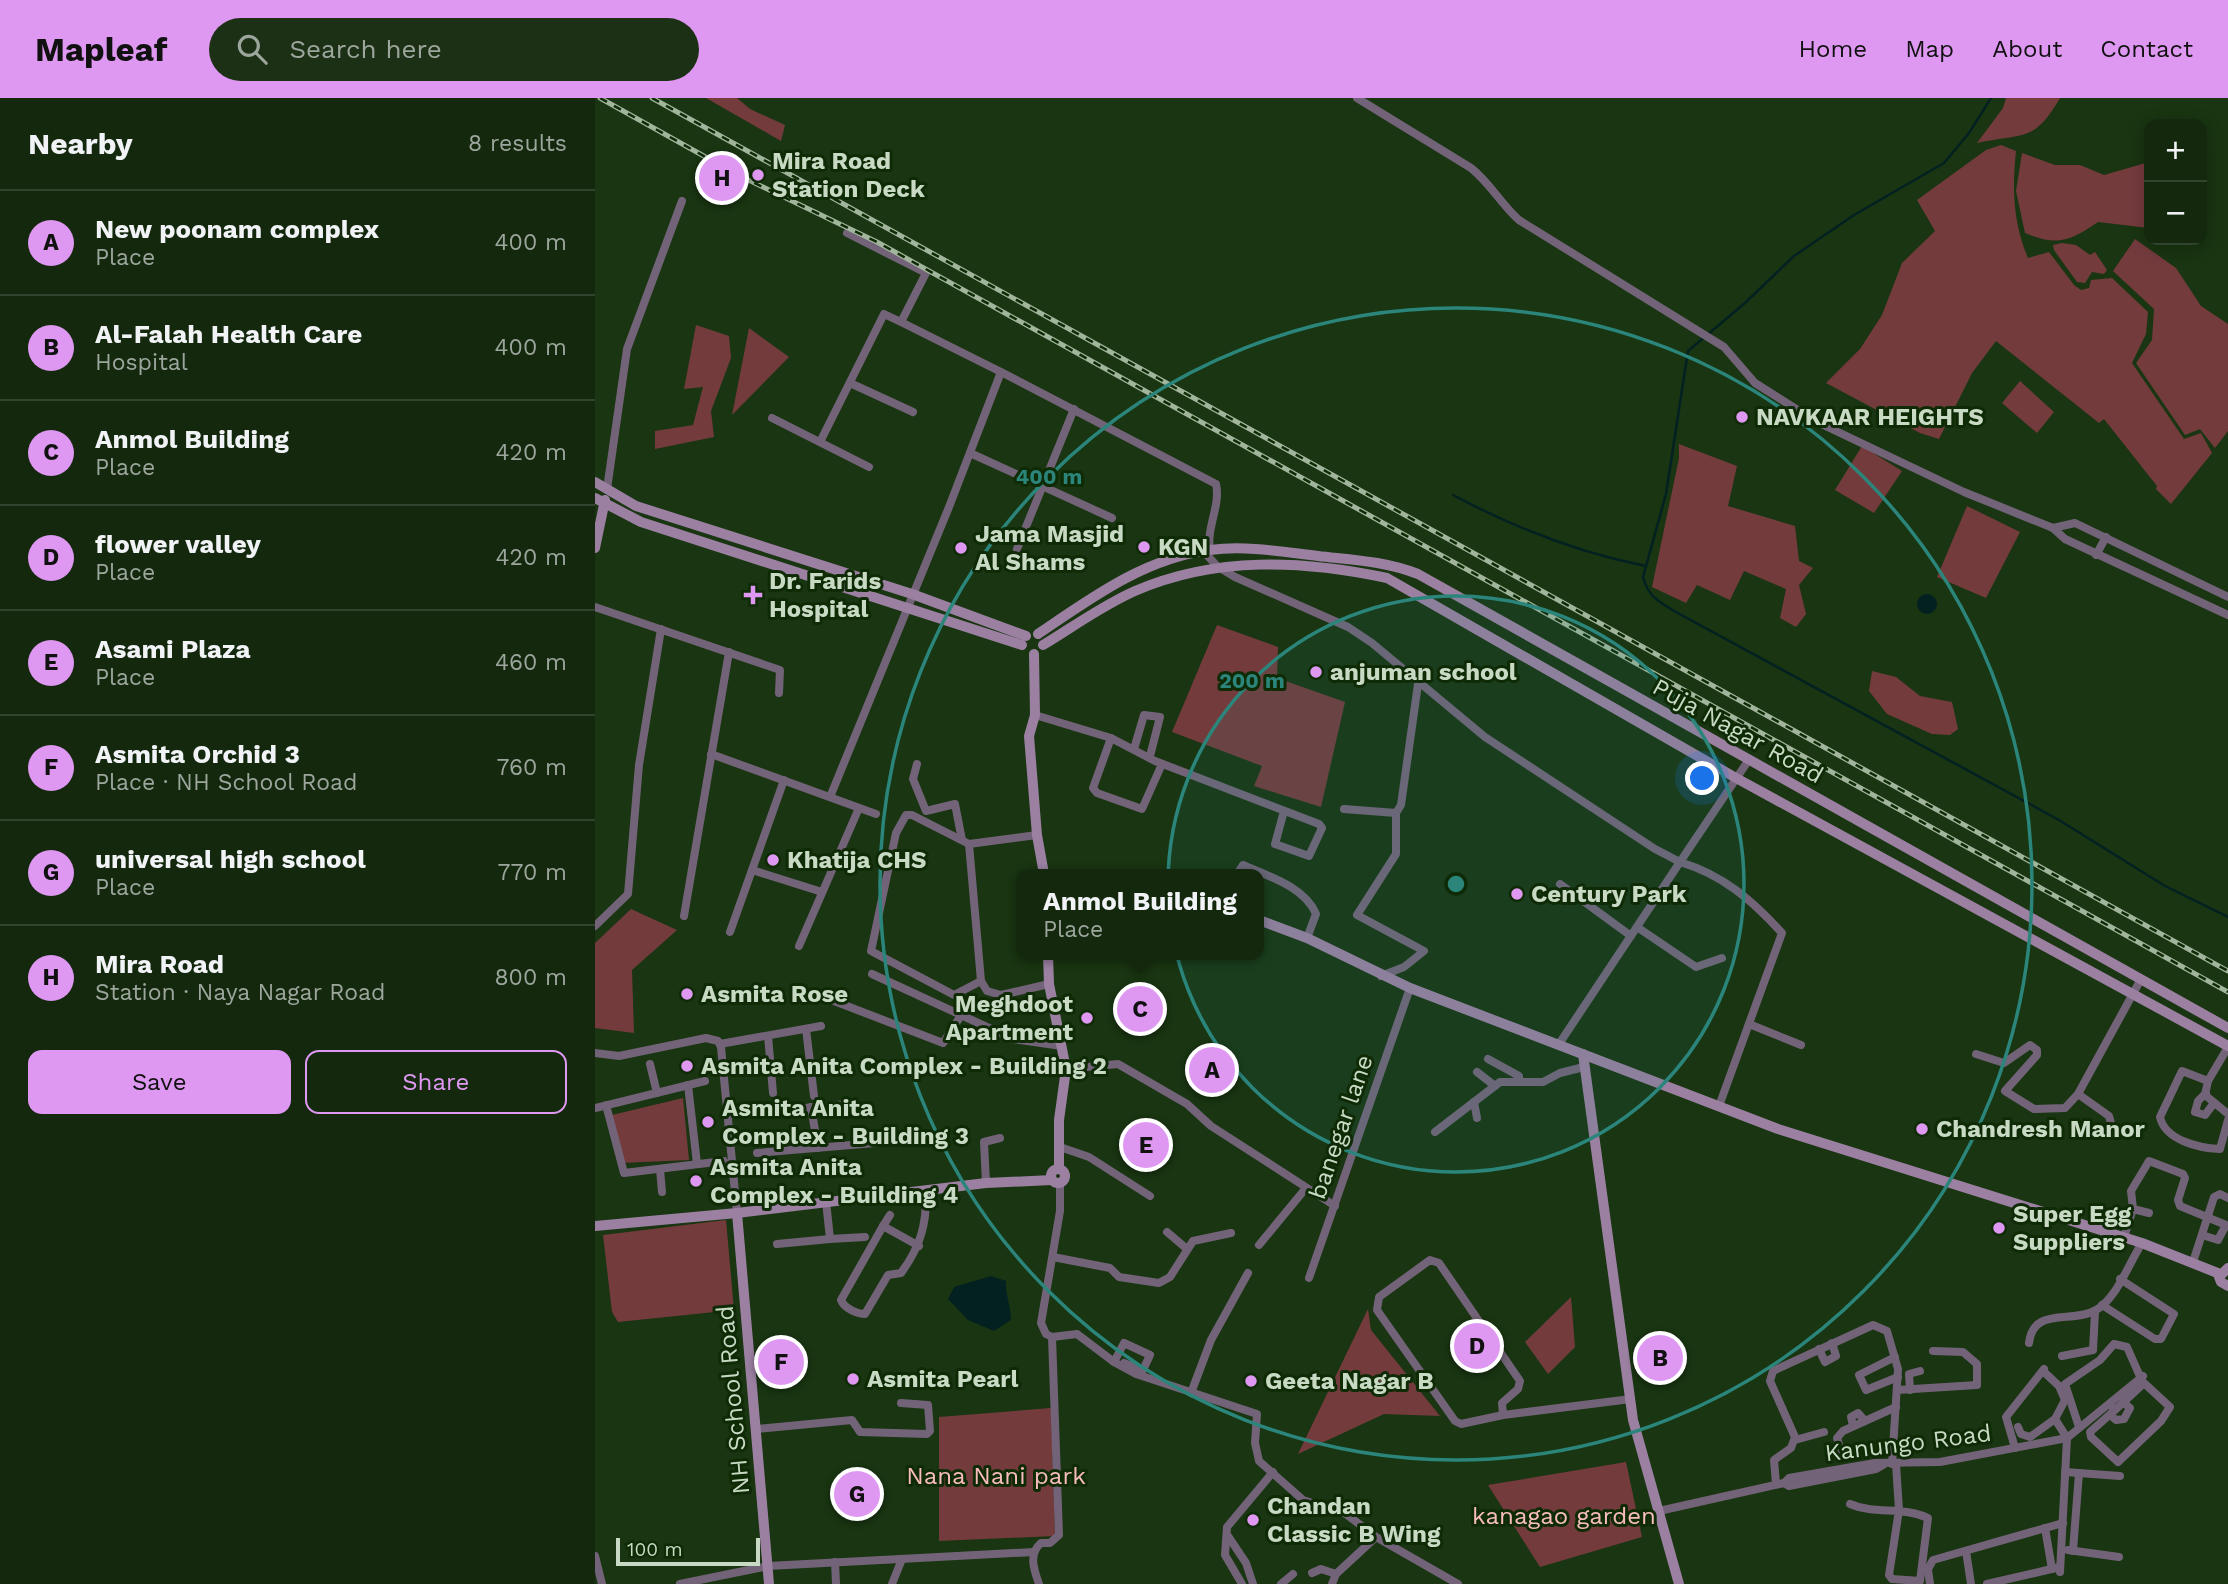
<!DOCTYPE html>
<html lang="en">
<head>
<meta charset="utf-8">
<style>
  :root { --surface:#13280d; --page:#1c3016; --text:#f1f3f6; --muted:#9da69d; --line:#32442e; --accent:#df98f2 }
  body { margin:0; font-family:"Work Sans",sans-serif; background:var(--page); color:var(--text) }
  .controls { position:absolute; right:21px; top:21px; display:grid; overflow:hidden; border-radius:14px; box-shadow:0 4px 18px #0003 }
  .controls button { width:63px; height:63px; display:grid; place-items:center; padding:0; border:0; border-bottom:2px solid var(--line); background:var(--surface); color:var(--text); font:35px sans-serif }
  .scale { position:absolute; left:21px; bottom:18px; width:144px; box-sizing:border-box; padding-left:7px; border:4px solid #c8dac4; border-top:0; font-size:19px; line-height:24px; white-space:nowrap; color:#c8dac4; -webkit-text-stroke:5px #0f2b06; paint-order:stroke }
  .you { position:absolute; left:1108px; top:681px; width:24px; height:24px; margin:-18px; border:5px solid #fff; border-radius:50%; background:#1a73e8; box-shadow:0 0 0 10px #1a73e833 }
  .badge { display:grid; place-items:center; width:46px; height:46px; border-radius:50%; background:var(--accent); color:#111; font-size:23px; font-weight:700 }
  .pin { position:absolute; translate:-50% -50%; border:4px solid #fff; box-shadow:0 2px 7px #0006 }
  .popup { position:absolute; left:421px; top:771px; width:248px; height:91px; box-sizing:border-box; display:grid; place-content:center; border-radius:14px; background:var(--surface); filter:drop-shadow(0 2px 5px #0005); font-size:23px; white-space:nowrap; color:var(--muted) }
  .popup b { font-size:26px; color:var(--text) }
  .popup::after { content:''; position:absolute; left:50%; top:100%; margin-left:-14px; border:14px solid transparent; border-top-color:var(--surface) }
  .list { margin:0; padding:0; list-style:none }
  h2 { display:flex; justify-content:space-between; align-items:center; height:91px; margin:0; padding:0 28px; font-size:30px }
  h2 small { font-size:23px; font-weight:400; color:var(--muted) }
  .list li { display:grid; grid-template-columns:46px 1fr auto; gap:21px; align-items:center; box-sizing:border-box; height:105px; padding:0 28px; border-top:2px solid var(--line) }
  .list b { display:block; font-size:26px; white-space:nowrap }
  .list p { margin:0; font-size:23px; white-space:nowrap; color:var(--muted) }
  .list em { font-size:23px; font-style:normal; color:var(--muted) }
  .actions { display:flex; gap:14px; padding:21px 28px }
  .actions a { flex:1; padding:16px 0; border:2px solid var(--accent); border-radius:14px; text-align:center; font-size:24px; color:var(--accent) }
  .actions .main { background:var(--accent); color:#111 }
  .icon { flex:none; width:38px; height:38px; fill:none; stroke:currentColor; stroke-width:2; stroke-linecap:round; stroke-linejoin:round }
  .map { position:relative; flex:none; width:1633px; height:1486px; overflow:hidden }
  header { display:flex; align-items:center; gap:42px; box-sizing:border-box; height:98px; padding:0 35px; background:var(--accent); color:#111 }
  header strong { font-size:33px }
  nav { display:flex; gap:38px; margin-inline-start:auto; font-size:24px }
  .search { width:490px; height:63px; background:var(--page); display:flex; align-items:center; gap:18px; box-sizing:border-box; padding:0 24px; border-radius:38px; color:var(--muted); font-size:26px }
  main { display:flex }
  aside { flex:1; background:var(--surface) }
  .map>svg:first-child { display:block }
  .green { fill:#743b3d }
  .water { fill:#042122 }
  .lines { fill:none; stroke-linecap:round; stroke-linejoin:round }
  .stream { stroke:#042122; stroke-width:2.5 }
  .street { stroke:#736378; stroke-width:8 }
  .secondary { stroke:#9b80a2; stroke-width:10 }
  .rail-casing { stroke:#a1b59c; stroke-width:5 }
  .rail { stroke:#0f2b06; stroke-width:2.5; stroke-dasharray:8; stroke-linecap:butt }
  .ring { fill:none; stroke:#2b857b; stroke-width:3.5 }
  .poi-dot { fill:#df98f2; stroke:#0f2b06; stroke-width:2.5 }
  .labels { text-anchor:middle; stroke-width:6; stroke-linejoin:round; paint-order:stroke }
  .poi-label { font-size:24px; font-weight:bold; fill:#c8dac4; stroke:#0f2b06; text-anchor:start }
  .street-label { font-size:24px; fill:#c8dac4; stroke:#0f2b06 }
  .park-label { font-size:24px; fill:#f8bcbc; stroke:#0f2b06 }
  .centre { fill:#2b857b; stroke:#0f2b06; stroke-width:3.5 }
  .ring-label { font-size:21px; text-anchor:middle; font-weight:bold; fill:#2b857b; stroke:#0f2b06; stroke-width:6; stroke-linejoin:round; paint-order:stroke }
</style>
</head>
<body>
<header>
<strong>Mapleaf</strong>
<div class="search"><svg class="icon" aria-label="search" viewBox="0 0 24 24"><circle cx="10" cy="10" r="6"/><path d="M15 15l6 6"/></svg>Search here</div>
<nav><a>Home</a><a>Map</a><a>About</a><a>Contact</a></nav>
</header>
<main>
<aside>
<h2>Nearby<small>8 results</small></h2>
<ul class="list">
<li><span class="badge">A</span><div><b>New poonam complex</b><p>Place</p></div><em>400 m</em></li>
<li><span class="badge">B</span><div><b>Al-Falah Health Care</b><p>Hospital</p></div><em>400 m</em></li>
<li><span class="badge">C</span><div><b>Anmol Building</b><p>Place</p></div><em>420 m</em></li>
<li><span class="badge">D</span><div><b>flower valley</b><p>Place</p></div><em>420 m</em></li>
<li><span class="badge">E</span><div><b>Asami Plaza</b><p>Place</p></div><em>460 m</em></li>
<li><span class="badge">F</span><div><b>Asmita Orchid 3</b><p>Place · NH School Road</p></div><em>760 m</em></li>
<li><span class="badge">G</span><div><b>universal high school</b><p>Place</p></div><em>770 m</em></li>
<li><span class="badge">H</span><div><b>Mira Road</b><p>Station · Naya Nagar Road</p></div><em>800 m</em></li>
</ul>
<div class="actions"><a class="main">Save</a><a>Share</a></div>
</aside>
<div class="map">
<svg width="1633" height="1486" viewBox="0 0 1633 1486">
  <rect width="100%" height="100%" fill="#193511"/>
  <!-- green -->
  <g class="green">
    <polygon points="111,0 142,0 155,11 190,27 186,43"/>
    <path d="M1411 0H1465C1439 45 1429 35 1382 45L1408 10Z"/>
    <path d="M1406 47 1421 53C1417 91 1418 124 1433 160L1454 154 1479 187 1486 192 1494 190 1496 182 1517 180 1553 214 1551 236 1537 265 1589 341 1606 335 1617 355 1576 406 1561 391 1562 388 1509 321 1504 325 1401 243 1377 275 1344 341 1325 335 1231 285 1265 251 1287 217 1307 165 1340 133 1322 102 1391 52Z"/>
    <path d="M1427 55 1460 67H1485L1509 77 1554 64V130L1503 124C1474 144 1462 148 1430 135L1421 93Z"/>
    <polygon points="1540,141 1581,170 1606,208 1633,226 1633,333 1620,350 1605,331 1590,337 1541,265 1557,242 1559,211 1518,173"/>
    <polygon points="1467,145 1481,147 1495,157 1500,154 1512,172 1509,176 1497,174 1490,185 1482,184 1459,152 1458,147"/>
    <polygon points="101,227 134,238 136,260 116,313 119,339 60,351 60,333 98,327 108,289 89,291"/>
    <polygon points="154,230 194,259 137,317"/>
    <polygon points="1425,283 1459,314 1442,335 1407,305"/>
    <polygon points="1084,346 1142,368 1133,408 1200,428 1204,463 1218,470 1204,487 1211,516 1201,529 1185,520 1191,491 1149,473 1135,502 1102,487 1091,505 1057,489 1084,360"/>
    <polygon points="1267,348 1307,373 1279,415 1240,392"/>
    <polygon points="1372,408 1425,434 1391,500 1342,479"/>
    <polygon points="622,527 683,549 682,580 750,604 726,709 659,688 667,668 577,634"/>
    <polygon points="1277,573 1301,579 1325,598 1357,604 1363,631 1355,637 1337,636 1292,616 1274,593"/>
    <polygon points="36,811 82,832 37,872 39,935 0,930 0,845"/>
    <polygon points="88,1000 94,1062 26,1065 17,1017"/>
    <polygon points="131,1122 139,1212 23,1224 17,1214 8,1137"/>
    <polygon points="976,1199 980,1249 953,1276 930,1244"/>
    <polygon points="773,1211 776,1232 845,1318 789,1316 703,1356"/>
    <polygon points="456,1310 460,1438 344,1443 344,1319"/>
    <polygon points="1031,1364 1047,1439 945,1469 893,1387"/>
  </g>
  <!-- water -->
  <g class="water">
    <circle cx="1332" cy="506" r="10"/>
    <path d="M396 1178 411 1183C410 1196 416 1208 416 1222L399 1233 373 1222 353 1201 359 1189Z"/>
  </g>
  <g class="lines">
    <!-- stream -->
    <g class="stream">
      <path d="M1396 0 1374 35 1349 65 1259 117 1199 158 1150 205 1093 253 1071 396 1048 479C1053 498 1063 503 1079 513L1464 722 1570 788 1633 819"/>
      <path d="M858 397C918 429 984 455 1051 468"/>
    </g>
    <!-- street -->
    <g class="street">
      <path d="M762 0 876 70C895 85 906 106 924 122L1129 249 1160 285 1220 323 1369 394 1458 430 1470 441 1633 517"/>
      <polyline points="252,135 331,175 306,224 406,274"/>
      <polyline points="255,285 318,314"/>
      <polyline points="177,320 274,369"/>
      <polyline points="225,344 289,216 306,224"/>
      <polyline points="375,355 517,420"/>
      <polyline points="12,391 32,251 87,103"/>
      <polyline points="1458,430 1480,425 1633,499"/>
      <polyline points="422,451 479,311"/>
      <polyline points="609,454 622,468 640,479 753,529 777,545 890,639 1060,751 1085,764 964,946"/>
      <polyline points="1501,457 1511,439"/>
      <polyline points="0,509 185,572 184,595"/>
      <polyline points="440,617 516,640 560,663 724,726 727,730 714,758 680,746 689,713"/>
      <polyline points="516,640 498,690 502,695 547,711 567,666"/>
      <polyline points="539,651 549,617 565,619 555,658"/>
      <polyline points="116,656 281,716"/>
      <polyline points="322,666 318,681 331,713 360,706 367,742"/>
      <path d="M235 699 354 409 406 274 621 386C626 407 611 430 615 452"/>
      <polyline points="749,711 801,715 806,707 823,586"/>
      <polyline points="442,737 374,746 386,883 392,893 406,897 454,886"/>
      <polyline points="374,746 317,717 311,717 301,735 276,853 359,897 386,883"/>
      <polyline points="157,772 227,794"/>
      <path d="M642 776 648 767C673 778 710 789 721 816L712 840"/>
      <polyline points="965,786 1036,838"/>
      <polyline points="89,818 134,554"/>
      <polyline points="0,828 33,796 44,667 66,531"/>
      <polyline points="1042,829 1101,869 1127,860"/>
      <polyline points="135,834 189,682"/>
      <polyline points="204,848 264,710"/>
      <polyline points="277,876 418,941 467,948"/>
      <polyline points="786,878 809,869 829,853 762,817 801,756 801,715"/>
      <polyline points="239,903 348,945 367,916"/>
      <polyline points="1154,926 1206,947"/>
      <polyline points="211,931 219,998"/>
      <polyline points="173,938 178,995"/>
      <polyline points="125,946 226,928"/>
      <polyline points="1633,949 1613,983 1610,997 1633,1016"/>
      <polyline points="0,955 24,958 111,940 123,943 126,949 142,1115"/>
      <polyline points="1381,956 1409,965 1435,947 1442,952 1442,957 1410,993 1439,1011 1470,1010 1483,996 1546,881"/>
      <polyline points="893,961 924,978 924,984"/>
      <polyline points="55,966 62,995"/>
      <polyline points="471,971 523,966 592,1006 616,1028 740,1108"/>
      <polyline points="882,974 900,988"/>
      <path d="M1613 983 1587 973 1565 1019C1570 1042 1603 1050 1625 1051L1633 1022"/>
      <polyline points="93,987 102,1066"/>
      <polyline points="1611,995 1603,1003 1600,1014 1610,1017 1619,1005"/>
      <polyline points="1483,996 1514,1018 1518,1032"/>
      <polyline points="879,1004 882,1020"/>
      <polyline points="11,1007 29,1075 129,1063"/>
      <path d="M1124 1008 1187 835C1157 802 1128 777 1085 764L1153 663"/>
      <polyline points="216,1009 223,1050"/>
      <polyline points="0,1010 110,983"/>
      <polyline points="134,1017 252,1006"/>
      <polyline points="840,1034 905,984 948,984 965,975 989,969"/>
      <polyline points="465,1049 494,1059 555,1098"/>
      <polyline points="162,1055 280,1045"/>
      <polyline points="65,1071 67,1094"/>
      <polyline points="391,1085 389,1044 405,1040"/>
      <polyline points="465,1085 465,1113 446,1225 451,1236 457,1239 482,1236 519,1264 541,1276 662,1316 660,1345 664,1363 708,1402 751,1416 781,1439 863,1486"/>
      <polyline points="1538,1111 1554,1115"/>
      <polyline points="288,1128 295,1117"/>
      <polyline points="572,1134 592,1151"/>
      <polyline points="1529,1139 1538,1111 1536,1093 1554,1063 1588,1076 1590,1080 1583,1102 1585,1108 1631,1127 1623,1142 1607,1137"/>
      <polyline points="235,1141 270,1139"/>
      <polyline points="182,1146 235,1141 231,1103"/>
      <polyline points="664,1147 711,1090"/>
      <path d="M324 1148 288 1128 246 1202C249 1210 262 1216 270 1216L293 1177 306 1175C326 1148 332 1125 331 1092"/>
      <polyline points="458,1159 515,1170 524,1179 564,1185 575,1179 598,1143 636,1135"/>
      <polyline points="1598,1164 1619,1099 1625,1096 1633,1100"/>
      <polyline points="714,1180 815,890"/>
      <polyline points="1507,1207 1560,1241 1566,1241 1579,1216 1525,1181"/>
      <path d="M1434 1245C1438 1208 1477 1226 1501 1212 1522 1200 1534 1165 1547 1145"/>
      <polyline points="1224,1251 1230,1264 1241,1258 1237,1245"/>
      <polyline points="1467,1258 1498,1252 1500,1213"/>
      <polyline points="1300,1259 1264,1277 1271,1292 1303,1279"/>
      <polyline points="519,1264 529,1245 555,1257 548,1272 529,1265"/>
      <polyline points="1448,1273 1464,1288 1470,1302 1460,1321 1472,1340 1465,1474"/>
      <polyline points="1302,1292 1382,1287 1382,1266 1368,1254 1338,1253"/>
      <polyline points="1315,1292 1314,1276 1325,1273"/>
      <polyline points="596,1295 616,1242 653,1175"/>
      <polyline points="1515,1307 1520,1312 1549,1285 1575,1309 1566,1323 1523,1364 1496,1339 1495,1334 1520,1312"/>
      <polyline points="908,1317 907,1305 923,1291 925,1283 844,1165 835,1162 784,1199 782,1212 860,1323 866,1326 908,1317 1036,1301"/>
      <polyline points="1515,1317 1521,1322 1529,1321 1535,1310 1528,1304"/>
      <polyline points="1258,1328 1256,1319 1263,1315 1270,1323"/>
      <polyline points="1423,1329 1426,1336 1435,1339 1460,1321"/>
      <polyline points="1484,1329 1470,1286 1505,1262 1519,1246 1532,1249 1547,1283"/>
      <polyline points="161,1331 257,1322 265,1334 332,1336 335,1333 333,1307 306,1305"/>
      <polyline points="1200,1342 1229,1334"/>
      <polyline points="1420,1350 1411,1319 1449,1271"/>
      <polyline points="1247,1356 1242,1340 1248,1333 1301,1309"/>
      <polyline points="1470,1374 1525,1378"/>
      <polyline points="1189,1385 1194,1388 1281,1371 1288,1367"/>
      <polyline points="1181,1386 1179,1362 1196,1350 1200,1339 1175,1283 1178,1273 1278,1227 1292,1233 1303,1271 1297,1366"/>
      <path d="M1255 1406C1280 1417 1308 1408 1333 1420L1325 1483 1297 1481 1294 1477 1304 1412 1301 1366"/>
      <polyline points="1064,1413 1189,1385 1194,1380 1280,1365 1345,1364 1472,1340 1548,1278"/>
      <polyline points="1450,1430 1457,1471"/>
      <polyline points="633,1438 651,1465 658,1486"/>
      <polyline points="1473,1452 1524,1459"/>
      <polyline points="1371,1453 1376,1486"/>
      <polyline points="1478,1453 1484,1375"/>
      <polyline points="0,1458 7,1486"/>
      <polyline points="240,1464 241,1486"/>
      <polyline points="717,1475 726,1471 741,1476"/>
      <polyline points="85,1486 173,1468 439,1454"/>
      <polyline points="297,1486 307,1461"/>
      <path d="M444 1486C439 1472 433 1456 446 1445H455L464 1437 457 1239"/>
      <polyline points="647,1486 630,1457 632,1429 678,1374"/>
      <polyline points="686,1486 698,1476"/>
      <polyline points="737,1486 741,1476 781,1439"/>
      <polyline points="1335,1486 1333,1471 1338,1462 1468,1425"/>
      <polyline points="1392,1486 1465,1469"/>
    </g>
    <!-- secondary -->
    <g class="secondary">
      <polyline points="0,384 41,408 317,496 431,538"/>
      <polyline points="0,400 46,424 427,547"/>
      <polyline points="0,450 10,402"/>
      <path d="M443 536C496 500 550 460 615 452 650 447 689 454 723 458 758 462 789 463 823 476L1633 930"/>
      <path d="M448 547C478 529 508 507 540 493 621 458 707 462 792 480L1141 680 1633 948"/>
      <polyline points="439,556 440,617 434,638 442,737 449,776"/>
      <polyline points="664,822 712,840 815,890 1183,1031 1547,1145 1625,1176"/>
      <polyline points="453,857 454,886 471,971 464,1022 464,1070"/>
      <polyline points="988,956 1038,1322 1084,1486"/>
      <circle cx="463" cy="1078" r="7"/>
      <polyline points="142,1115 174,1486"/>
      <polyline points="0,1128 142,1115 391,1085 457,1082"/>
      <polyline points="1633,1170 1624,1179 1626,1184 1633,1188"/>
    </g>
    <!-- rail casing -->
    <g class="rail-casing">
      <g id="rail">
        <polyline points="5,0 141,76 282,144 1633,894"/>
        <polyline points="57,0 1633,873"/>
      </g>
    </g>
    <!-- rail -->
    <use href="#rail" class="rail"/>
  </g>
  <!-- distance rings -->
  <circle cx="861" cy="786" r="288" fill="#2b857b" fill-opacity=".12"/>
  <g class="ring">
    <circle cx="861" cy="786" r="288"/>
    <circle cx="861" cy="786" r="576"/>
  </g>
  <!-- markers -->
  <g class="poi-dot">
    <circle cx="163" cy="77" r="7"/>
    <circle cx="1147" cy="319" r="7"/>
    <circle cx="549" cy="449" r="7"/>
    <circle cx="366" cy="450" r="7"/>
    <path d="M154.5 486.5h7v7h7v7h-7v7h-7v-7h-7v-7h7z"/>
    <circle cx="721" cy="574" r="7"/>
    <circle cx="178" cy="762" r="7"/>
    <circle cx="922" cy="796" r="7"/>
    <circle cx="92" cy="896" r="7"/>
    <circle cx="492" cy="920" r="7"/>
    <circle cx="92" cy="968" r="7"/>
    <circle cx="113" cy="1024" r="7"/>
    <circle cx="1327" cy="1031" r="7"/>
    <circle cx="101" cy="1083" r="7"/>
    <circle cx="1404" cy="1130" r="7"/>
    <circle cx="258" cy="1281" r="7"/>
    <circle cx="656" cy="1283" r="7"/>
    <circle cx="658" cy="1422" r="7"/>
  </g>
  <g class="labels">
    <!-- poi labels -->
    <g class="poi-label">
      <text x="177" y="71">Mira Road<tspan x="177" dy="28">Station Deck</tspan></text>
      <text x="1161" y="327">NAVKAAR HEIGHTS</text>
      <text x="380" y="444">Jama Masjid<tspan x="380" dy="28">Al Shams</tspan></text>
      <text x="563" y="457">KGN</text>
      <text x="174" y="491">Dr. Farids<tspan x="174" dy="28">Hospital</tspan></text>
      <text x="735" y="582">anjuman school</text>
      <text x="192" y="770">Khatija CHS</text>
      <text x="936" y="804">Century Park</text>
      <text x="106" y="904">Asmita Rose</text>
      <text x="478" y="914" text-anchor="end">Meghdoot<tspan x="478" dy="28">Apartment</tspan></text>
      <text x="106" y="976">Asmita Anita Complex - Building 2</text>
      <text x="127" y="1018">Asmita Anita<tspan x="127" dy="28">Complex - Building 3</tspan></text>
      <text x="1341" y="1039">Chandresh Manor</text>
      <text x="115" y="1077">Asmita Anita<tspan x="115" dy="28">Complex - Building 4</tspan></text>
      <text x="1418" y="1124">Super Egg<tspan x="1418" dy="28">Suppliers</tspan></text>
      <text x="272" y="1289">Asmita Pearl</text>
      <text x="670" y="1291">Geeta Nagar B</text>
      <text x="672" y="1416">Chandan<tspan x="672" dy="28">Classic B Wing</tspan></text>
    </g>
    <!-- street labels -->
    <g class="street-label">
      <text transform="translate(1143 633) rotate(29)" y="8">Puja Nagar Road</text>
      <text transform="translate(746 1029) rotate(-71)" y="8">banegar lane</text>
      <text transform="translate(138 1302) rotate(-95)" y="8">NH School Road</text>
      <text transform="translate(1313 1345) rotate(-7)" y="8">Kanungo Road</text>
    </g>
    <!-- park labels -->
    <g class="park-label">
      <text x="401" y="1386">Nana Nani park</text>
      <text x="969" y="1426">kanagao garden</text>
    </g>
  </g>
  <circle cx="861" cy="786" r="10" class="centre"/>
  <g class="ring-label">
    <text x="454" y="386">400 m</text>
    <text x="657" y="590">200 m</text>
  </g>
</svg>
<div class="controls">
<button>+</button>
<button>−</button>
</div>
<div class="scale">100 m</div>
<div class="you"></div>
<div class="pin badge" style="left:617px;top:972px">A</div>
<div class="pin badge" style="left:1065px;top:1260px">B</div>
<div class="pin badge" style="left:545px;top:911px">C</div>
<div class="popup"><b>Anmol Building</b>Place</div>
<div class="pin badge" style="left:882px;top:1248px">D</div>
<div class="pin badge" style="left:551px;top:1047px">E</div>
<div class="pin badge" style="left:186px;top:1264px">F</div>
<div class="pin badge" style="left:262px;top:1396px">G</div>
<div class="pin badge" style="left:127px;top:80px">H</div>
</div>
</main>
</body>
</html>
